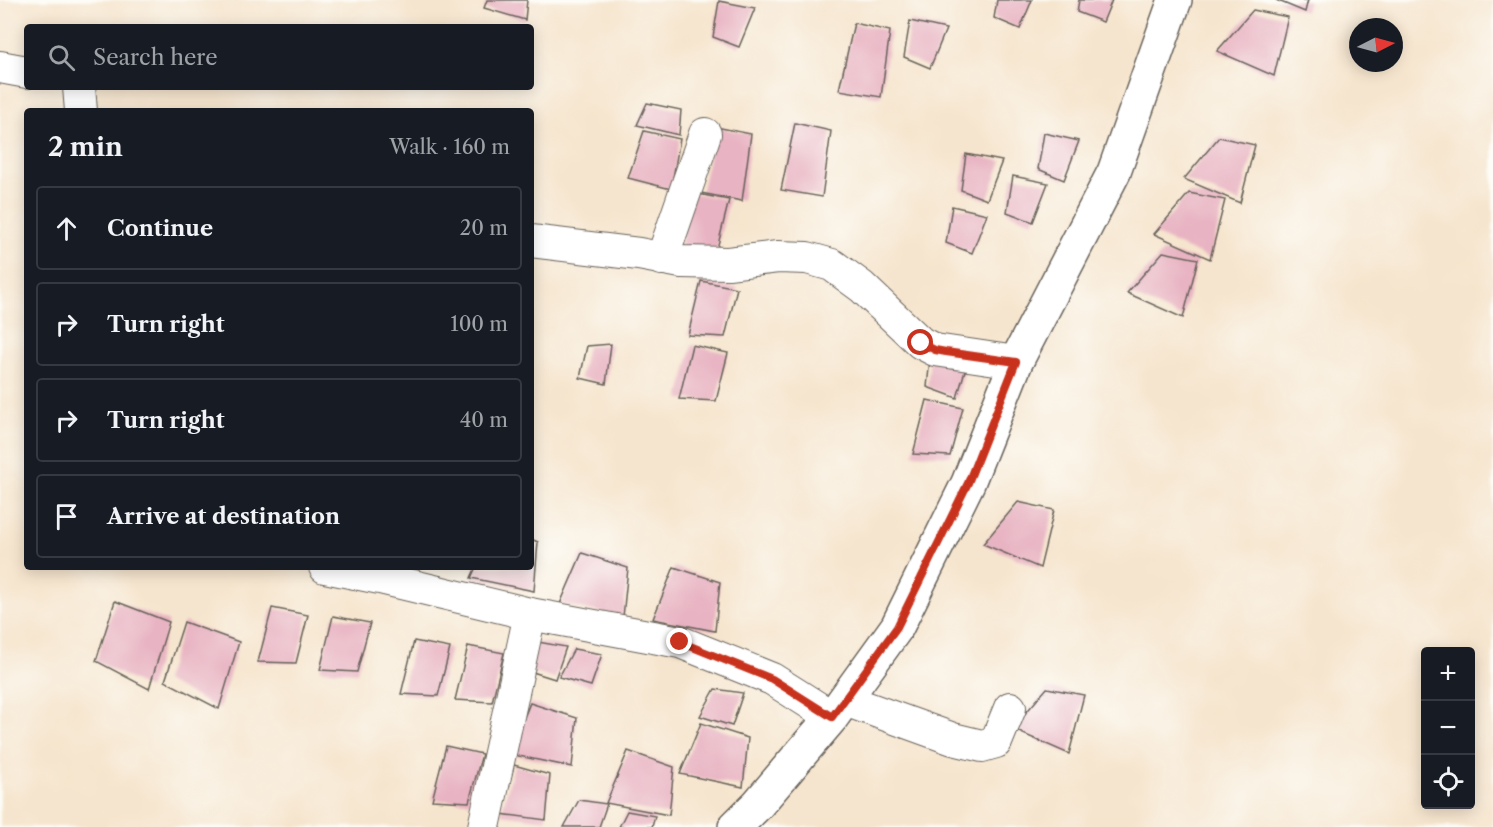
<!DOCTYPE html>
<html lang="en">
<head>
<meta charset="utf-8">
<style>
  :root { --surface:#171b24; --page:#20242c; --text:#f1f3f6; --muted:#9ea1a6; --line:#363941 }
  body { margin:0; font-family:"Libre Caslon Text",serif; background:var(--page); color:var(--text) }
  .controls { position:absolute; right:18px; bottom:18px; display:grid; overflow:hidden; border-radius:6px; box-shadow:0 3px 15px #0003 }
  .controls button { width:54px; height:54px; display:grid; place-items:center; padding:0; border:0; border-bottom:2px solid var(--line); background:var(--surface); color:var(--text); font:30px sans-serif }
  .compass { position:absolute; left:1349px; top:18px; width:54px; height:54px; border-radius:50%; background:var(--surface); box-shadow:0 3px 15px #0003; rotate:84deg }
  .stop { position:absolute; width:18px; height:18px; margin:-14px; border:4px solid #c8321e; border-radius:50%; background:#fff }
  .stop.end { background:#c8321e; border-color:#fff; box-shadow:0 2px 6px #0008 }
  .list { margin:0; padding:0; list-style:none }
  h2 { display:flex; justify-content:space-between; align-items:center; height:78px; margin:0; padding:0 24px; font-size:26px }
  h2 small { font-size:20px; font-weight:400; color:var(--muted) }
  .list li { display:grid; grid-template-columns:39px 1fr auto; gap:18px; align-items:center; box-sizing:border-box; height:84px; margin:0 12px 12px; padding:0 12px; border:2px solid var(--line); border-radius:6px }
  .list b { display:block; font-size:22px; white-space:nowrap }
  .list em { font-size:20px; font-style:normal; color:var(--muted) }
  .icon { flex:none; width:33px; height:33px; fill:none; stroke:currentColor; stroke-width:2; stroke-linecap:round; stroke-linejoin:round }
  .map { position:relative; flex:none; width:1493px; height:827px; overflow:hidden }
  .search { position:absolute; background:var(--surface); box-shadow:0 3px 15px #0003; left:24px; top:24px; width:510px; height:66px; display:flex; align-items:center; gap:15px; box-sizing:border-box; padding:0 21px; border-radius:6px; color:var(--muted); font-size:22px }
  .panel { position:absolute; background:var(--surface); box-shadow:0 3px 15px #0003; left:24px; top:108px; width:510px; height:462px; border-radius:6px }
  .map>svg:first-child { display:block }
  .building { fill:#e8b3c2 }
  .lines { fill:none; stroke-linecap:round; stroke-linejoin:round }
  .minor-casing { stroke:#68625a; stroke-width:34 }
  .tertiary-casing { stroke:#68625a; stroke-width:36 }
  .minor { stroke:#fff; stroke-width:32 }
  .tertiary { stroke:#fff; stroke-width:33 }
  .route { stroke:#c8321e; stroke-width:8 }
</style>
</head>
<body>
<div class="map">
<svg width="1493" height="827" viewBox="0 0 1493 827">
  <rect width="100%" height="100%" fill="#fdfcf7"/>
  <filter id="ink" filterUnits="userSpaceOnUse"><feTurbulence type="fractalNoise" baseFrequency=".0167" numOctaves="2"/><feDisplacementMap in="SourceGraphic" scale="12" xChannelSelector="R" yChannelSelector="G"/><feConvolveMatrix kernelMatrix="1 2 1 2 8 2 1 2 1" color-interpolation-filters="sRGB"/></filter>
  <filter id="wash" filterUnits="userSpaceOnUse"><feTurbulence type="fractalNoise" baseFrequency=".008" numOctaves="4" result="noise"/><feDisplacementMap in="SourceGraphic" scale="24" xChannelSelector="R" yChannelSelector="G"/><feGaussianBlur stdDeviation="1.35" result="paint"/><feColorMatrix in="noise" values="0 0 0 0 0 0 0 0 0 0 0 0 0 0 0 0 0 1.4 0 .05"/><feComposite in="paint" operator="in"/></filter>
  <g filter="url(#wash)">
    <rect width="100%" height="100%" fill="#f6e5ce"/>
    <g id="blocks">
      <!-- building -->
      <g class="building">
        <polygon points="487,0 527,0 525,20 484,8"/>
        <polygon points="997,0 1032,0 1020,29 994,18"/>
        <polygon points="1079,0 1112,0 1103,22 1077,12"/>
        <polygon points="1276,0 1308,0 1305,12"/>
        <polygon points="719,1 755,8 739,47 713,37"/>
        <polygon points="1253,10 1288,17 1274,76 1217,51"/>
        <polygon points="910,21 946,29 930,68 904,57"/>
        <polygon points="854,23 890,31 881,97 839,90"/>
        <polygon points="647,103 681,110 679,135 637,125"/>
        <polygon points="795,123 831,131 822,197 781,190"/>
        <polygon points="716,127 751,134 742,201 701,193"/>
        <polygon points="644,131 680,139 671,189 628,178"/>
        <polygon points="1044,133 1079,141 1064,180 1038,169"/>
        <polygon points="1219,137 1255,145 1240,203 1184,179"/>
        <polygon points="966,154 1002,161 987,200 961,190"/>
        <polygon points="1013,176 1048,183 1033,222 1007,212"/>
        <polygon points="693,193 729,200 717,249 680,247"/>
        <polygon points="1189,193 1225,200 1210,259 1154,234"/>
        <polygon points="952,206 987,214 972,253 946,243"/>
        <polygon points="1163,252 1198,259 1183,318 1127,293"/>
        <polygon points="701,281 737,288 725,337 688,335"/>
        <polygon points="611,344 606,384 580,378 587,346"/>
        <polygon points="692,345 728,353 716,401 679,399"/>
        <polygon points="930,359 966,367 957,398 927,387"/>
        <polygon points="927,400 963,408 950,456 913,454"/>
        <polygon points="1018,502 1054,510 1040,568 983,544"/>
        <polygon points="531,539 538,542 534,591 471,578 476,567 531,567"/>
        <polygon points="582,553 628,568 623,617 560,604"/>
        <polygon points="674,567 720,582 715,631 653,619"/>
        <polygon points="115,601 169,622 149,689 96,661"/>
        <polygon points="272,608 308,615 296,663 258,662"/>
        <polygon points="333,616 370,623 357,672 320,670"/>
        <polygon points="184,622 239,642 219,709 165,681"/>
        <polygon points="414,641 450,648 438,696 401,694"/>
        <polygon points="538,642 566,647 555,679 523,669"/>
        <polygon points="468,646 504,653 492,702 455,700"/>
        <polygon points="574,649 602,654 591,686 559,677"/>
        <polygon points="1047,688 1084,695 1069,754 1012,729"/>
        <polygon points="715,689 743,693 732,726 700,716"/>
        <polygon points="530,703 577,718 572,767 509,754"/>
        <polygon points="701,723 748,738 743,787 680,774"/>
        <polygon points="446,746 482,754 469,802 432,800"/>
        <polygon points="628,751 674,767 669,815 606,803"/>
        <polygon points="514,765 550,775 546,820 501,814"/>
        <polygon points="579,800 607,804 599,827 564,827"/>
        <polygon points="627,811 655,816 652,827 619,827"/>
      </g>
    </g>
  </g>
  <g filter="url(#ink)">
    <use href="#blocks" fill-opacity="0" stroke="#68625a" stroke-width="1.5"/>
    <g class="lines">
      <!-- minor casing -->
      <g class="minor-casing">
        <g id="minor">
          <polyline points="0,67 27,72"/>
          <polyline points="79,87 81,111"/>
          <polyline points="531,241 639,254 681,262 728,263 778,257 807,258 832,265 862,287 921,343 935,350 1016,362"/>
          <polyline points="662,259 705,134"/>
          <polyline points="325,567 380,578 530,614 680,642 772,679 832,717"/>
          <polyline points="845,700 953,739 982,746 996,742 1010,708"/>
          <polyline points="484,827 530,614"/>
        </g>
      </g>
      <!-- tertiary casing -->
      <g class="tertiary-casing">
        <polyline id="tertiary" points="735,827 758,804 832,717 897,627 968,483 1016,362 1114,172 1175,0"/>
      </g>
      <!-- minor -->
      <use href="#minor" class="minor"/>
      <!-- tertiary -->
      <use href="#tertiary" class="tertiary"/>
    </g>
  </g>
  <g class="lines" filter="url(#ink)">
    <!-- route -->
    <polyline class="route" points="680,642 772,679 832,717 897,627 968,483 1016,362 946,352 935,350 921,343"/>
  </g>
</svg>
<div class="controls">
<button>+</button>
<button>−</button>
<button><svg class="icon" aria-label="locate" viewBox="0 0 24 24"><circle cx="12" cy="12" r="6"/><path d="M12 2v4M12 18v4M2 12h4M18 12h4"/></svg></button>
</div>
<svg class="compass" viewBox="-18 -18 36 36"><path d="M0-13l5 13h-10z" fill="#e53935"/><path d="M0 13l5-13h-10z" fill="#9ea1a6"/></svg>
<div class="stop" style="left:921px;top:343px"></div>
<div class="stop end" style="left:680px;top:642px"></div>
<div class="search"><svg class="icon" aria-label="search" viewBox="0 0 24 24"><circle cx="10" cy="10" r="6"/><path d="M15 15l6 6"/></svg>Search here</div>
<section class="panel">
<h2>2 min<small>Walk · 160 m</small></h2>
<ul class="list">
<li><svg class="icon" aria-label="ahead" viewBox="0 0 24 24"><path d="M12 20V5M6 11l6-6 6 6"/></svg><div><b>Continue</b></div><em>20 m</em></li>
<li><svg class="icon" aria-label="right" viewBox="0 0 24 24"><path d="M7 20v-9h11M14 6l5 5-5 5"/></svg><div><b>Turn right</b></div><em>100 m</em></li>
<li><svg class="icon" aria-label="right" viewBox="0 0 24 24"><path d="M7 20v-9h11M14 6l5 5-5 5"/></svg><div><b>Turn right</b></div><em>40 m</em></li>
<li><svg class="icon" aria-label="arrive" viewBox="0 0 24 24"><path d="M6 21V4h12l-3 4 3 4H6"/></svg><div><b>Arrive at destination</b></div></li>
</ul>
</section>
</div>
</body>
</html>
